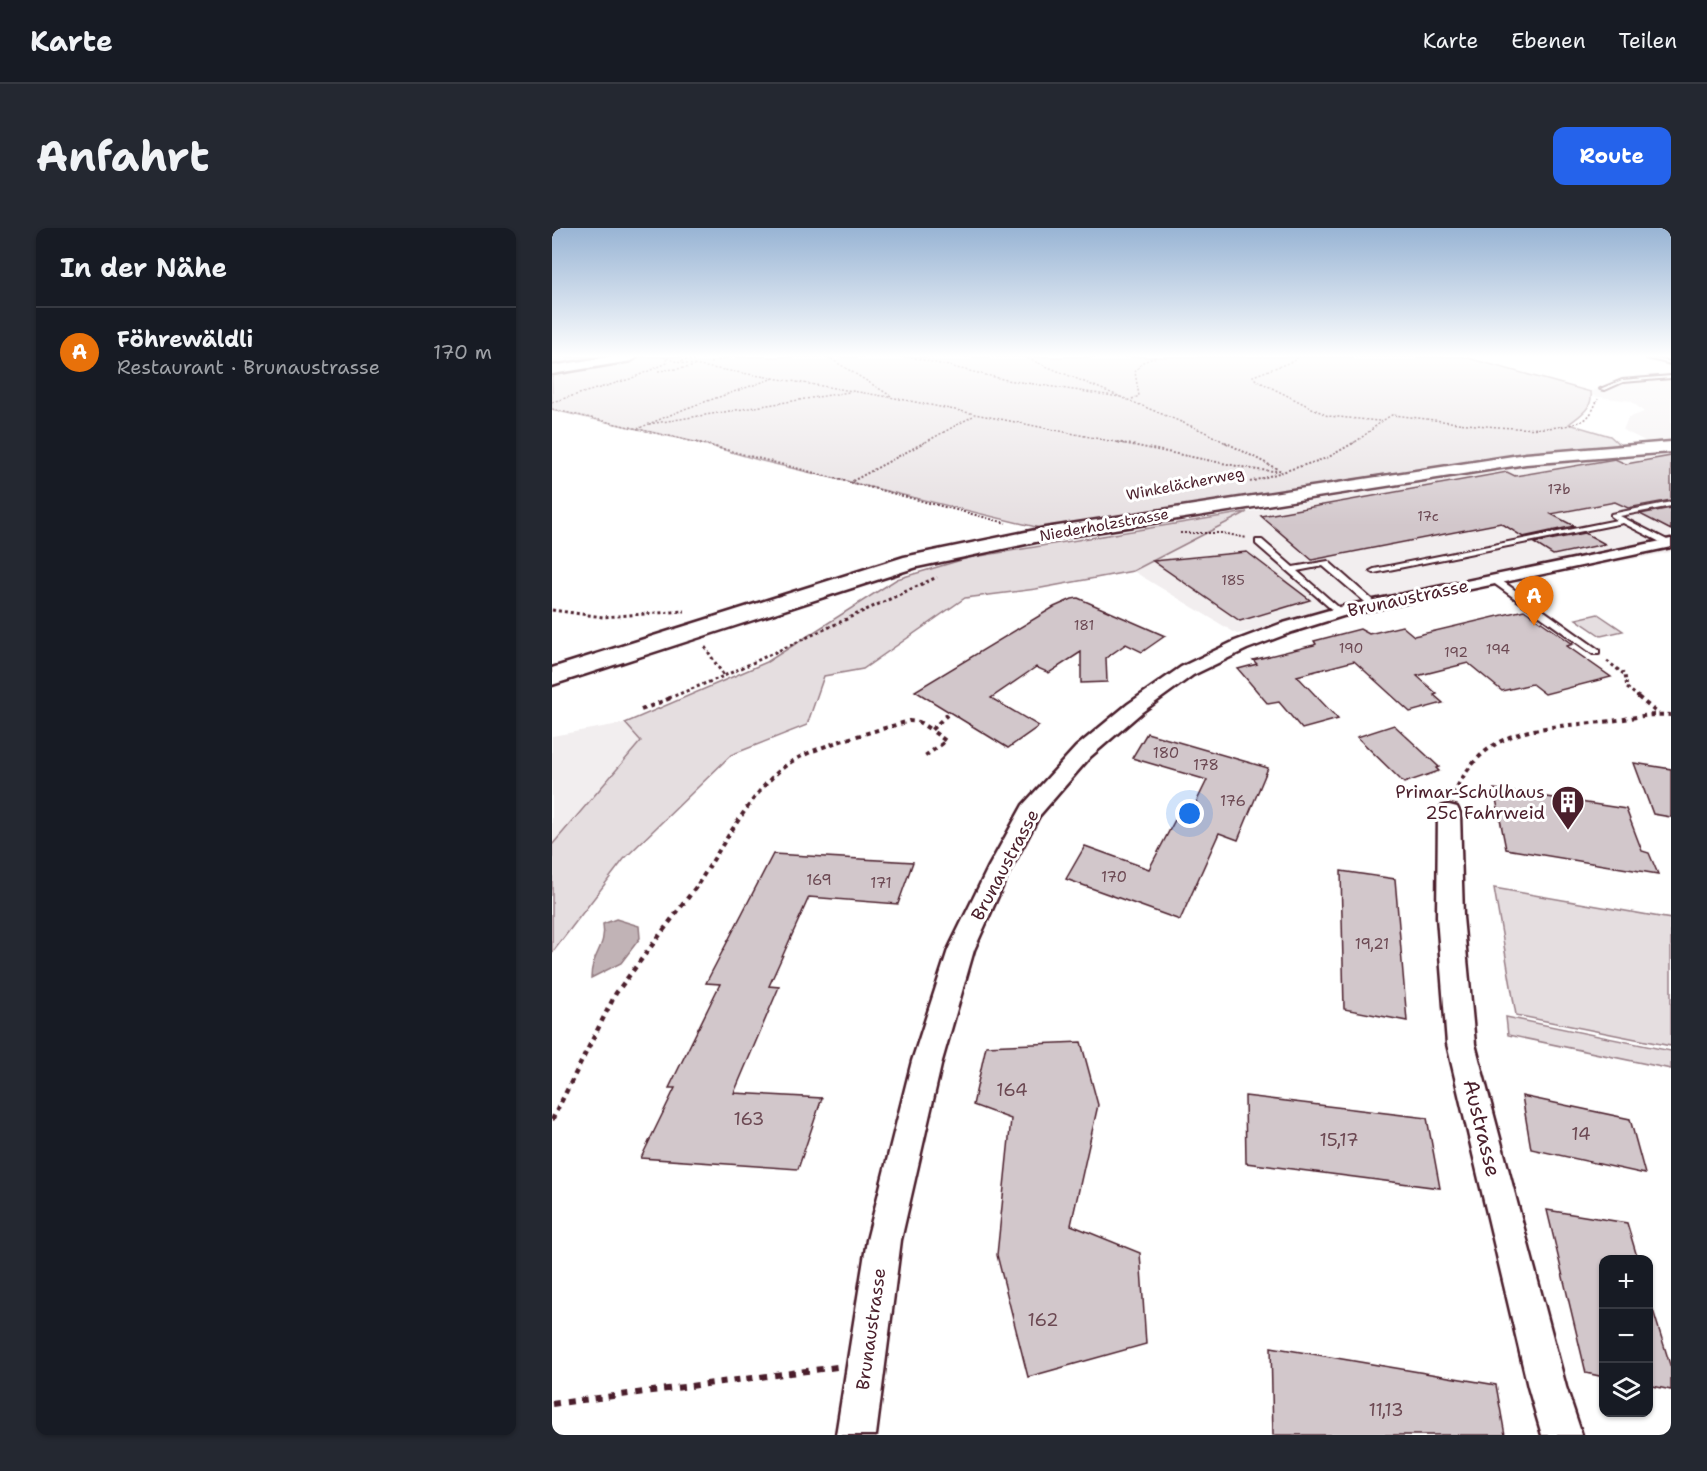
<!DOCTYPE html>
<html lang="de">
<head>
<meta charset="utf-8">
<style>
  :root { --surface:#171b24; --page:#242831; --text:#f1f3f6; --muted:#9ea1a6; --line:#363941; --accent:#2563eb }
  body { margin:0; font-family:"Shantell Sans",sans-serif; background:var(--page); color:var(--text) }
  .controls { position:absolute; right:18px; bottom:18px; display:grid; overflow:hidden; border-radius:12px; box-shadow:0 2px 4px #0004 }
  .controls button { width:54px; height:54px; display:grid; place-items:center; padding:0; border:0; border-bottom:2px solid var(--line); background:var(--surface); color:var(--text); font:30px sans-serif }
  .you { position:absolute; left:638px; top:586px; width:21px; height:21px; margin:-15px; border:4px solid #fff; border-radius:50%; background:#1a73e8; box-shadow:0 0 0 9px #1a73e833 }
  .badge { display:grid; place-items:center; width:39px; height:39px; border-radius:50%; background:var(--accent); color:#fff; font-size:20px; font-weight:700 }
  .pin { position:absolute; translate:-50% -50px; filter:drop-shadow(0 2px 3px #0008) }
  .pin::after { content:''; position:absolute; top:32px; width:21px; height:18px; background:inherit; clip-path:polygon(0 0,100% 0,50% 100%) }
  .list { margin:0; padding:0; list-style:none }
  h2 { display:flex; justify-content:space-between; align-items:center; height:78px; margin:0; padding:0 24px; font-size:26px }
  h2 small { font-size:20px; font-weight:400; color:var(--muted) }
  .list li { display:grid; grid-template-columns:39px 1fr auto; gap:18px; align-items:center; box-sizing:border-box; height:90px; padding:0 24px; border-top:2px solid var(--line) }
  .list b { display:block; font-size:22px; white-space:nowrap }
  .list p { margin:0; font-size:20px; white-space:nowrap; color:var(--muted) }
  .list em { font-size:20px; font-style:normal; color:var(--muted) }
  .icon { flex:none; width:33px; height:33px; fill:none; stroke:currentColor; stroke-width:2; stroke-linecap:round; stroke-linejoin:round }
  .map { position:relative; flex:none; width:1119px; height:1207px; overflow:hidden; border-radius:12px }
  header { display:flex; align-items:center; gap:36px; box-sizing:border-box; height:84px; padding:0 30px; background:var(--surface); border-bottom:2px solid var(--line) }
  header strong { font-size:28px }
  nav { display:flex; gap:33px; margin-inline-start:auto; font-size:21px }
  .intro { display:flex; align-items:center; justify-content:space-between; box-sizing:border-box; height:144px; padding:0 36px }
  h1 { margin:0; font-size:42px }
  .button { padding:15px 27px; border-radius:12px; background:var(--accent); color:#fff; font-size:21px; font-weight:700 }
  main { display:flex; gap:36px; padding:0 36px }
  aside { flex:1; background:var(--surface); border-radius:12px; box-shadow:0 2px 4px #0004 }
  .map>svg:first-child { display:block }
  .built { fill:#f2eeef }
  .green { fill:#e5dee0; stroke:#987e86; stroke-width:1.5 }
  .water { fill:#c1b3b6; stroke:#91787e; stroke-width:1.5 }
  .building { fill:#d2c7cb; stroke:#4a1f2b; stroke-width:1.5 }
  .lines { fill:none; stroke-linecap:round; stroke-linejoin:round }
  .service-casing { stroke:#4a1f2b; stroke-width:4 }
  .minor-casing { stroke:#4a1f2b; stroke-width:5 }
  .secondary-casing { stroke:#4a1f2b; stroke-width:5 }
  .motorway-casing { stroke:#4a1f2b; stroke-width:5 }
  .path-far5 { stroke:#4a1f2b; stroke-width:1.5; stroke-dasharray:2 2; stroke-linecap:butt }
  .path-far4 { stroke:#4a1f2b; stroke-width:2; stroke-dasharray:2 2; stroke-linecap:butt }
  .path-far3 { stroke:#4a1f2b; stroke-width:3; stroke-dasharray:3 3; stroke-linecap:butt }
  .path-far2 { stroke:#4a1f2b; stroke-width:4; stroke-dasharray:4.5 4.5; stroke-linecap:butt }
  .path-far1 { stroke:#4a1f2b; stroke-width:4.5; stroke-dasharray:5 5; stroke-linecap:butt }
  .path { stroke:#4a1f2b; stroke-width:6; stroke-dasharray:7 7; stroke-linecap:butt }
  .service { fill:#fff; fill-rule:evenodd }
  .minor { fill:#fff; fill-rule:evenodd }
  .secondary { fill:#fff; fill-rule:evenodd }
  .motorway { fill:#fff; fill-rule:evenodd }
  .labels { text-anchor:middle; stroke-width:6; stroke-linejoin:round; paint-order:stroke }
  .far-number-label { font-size:14px; fill:#6c4953 }
  .far-street-label { font-size:15px; fill:#4a1f2b; stroke:#fff }
  .number-label { font-size:15px; fill:#6c4953 }
  .street-label { font-size:18px; fill:#4a1f2b; stroke:#fff }
  .poi-label { font-size:18px; fill:#4a1f2b; stroke:#fff; text-anchor:end }
  .near-number-label { font-size:18px; fill:#6c4953 }
  .near-street-label { font-size:21px; fill:#4a1f2b; stroke:#fff }
</style>
</head>
<body>
<header>
<strong>Karte</strong>
<nav><a>Karte</a><a>Ebenen</a><a>Teilen</a></nav>
</header>
<div class="intro"><h1>Anfahrt</h1><a class="button">Route</a></div>
<main>
<aside>
<h2>In der Nähe<small></small></h2>
<ul class="list">
<li><span class="badge" style="background:#e8710a">A</span><div><b>Föhrewäldli</b><p>Restaurant · Brunaustrasse</p></div><em>170 m</em></li>
</ul>
</aside>
<div class="map">
<svg width="1119" height="1207" viewBox="0 0 1119 1207">
  <rect width="100%" height="100%" fill="#fff"/>
  <filter id="ink" filterUnits="userSpaceOnUse"><feTurbulence type="fractalNoise" baseFrequency=".0167" numOctaves="2"/><feDisplacementMap in="SourceGraphic" scale="12" xChannelSelector="R" yChannelSelector="G"/><feConvolveMatrix kernelMatrix="1 2 1 2 8 2 1 2 1" color-interpolation-filters="sRGB"/></filter>
  <g filter="url(#ink)">
    <!-- built -->
    <g class="built">
      <polygon points="1119,147 1119,324 685,406 581,343 695,284 1023,230 1113,223 1071,202 1076,190 1092,184 1079,173 1040,168 1039,164 1063,152"/>
      <polygon points="73,495 89,513 0,617 0,508"/>
    </g>
    <!-- green -->
    <g class="green">
      <path d="M0 129H912L1039 164C1041 181 1028 187 1017 196L1058 208 1068 217 1007 222 829 247 492 301 210 233 152 216 6 183 0 181Z"/>
      <polygon points="695,284 581,343 484,361 413,370 311,441 272,448 255,497 179,527 72,631 0,725 0,617 89,513 73,495 215,434 345,351 416,330"/>
      <polygon points="1046,386 1071,403 1049,408 1024,391"/>
      <polygon points="942,660 1119,691 1119,818 964,787"/>
      <polygon points="954,789 1119,823 1119,841 956,807"/>
    </g>
    <!-- water -->
    <path class="water" d="M64 691 87 698 88 710 69 735 39 750C39 726 55 719 51 696Z"/>
    <!-- building -->
    <g class="building">
      <polygon points="1119,228 1119,272 1076,280 1063,274 999,286 1022,298 971,309 949,295 760,332 709,288 955,244 963,248 1063,231 1074,236"/>
      <polygon points="1119,280 1119,302 1088,286"/>
      <polygon points="1033,305 1053,316 1001,327 982,315"/>
      <polygon points="695,324 758,372 688,393 601,333"/>
      <polygon points="526,370 613,408 590,424 574,416 554,430 555,454 529,455 529,424 497,445 484,439 439,470 487,498 456,520 363,463 502,379 520,371"/>
      <polygon points="972,382 1021,416 1015,418 1059,449 993,466 980,456 950,463 916,435 865,448 885,466 882,467 891,475 858,484 802,433 745,448 786,491 750,501 727,474 716,476 686,441 705,436 701,432 762,417 764,416 762,413 808,401 817,406 850,398 862,408"/>
      <polygon points="842,497 887,539 884,540 887,543 852,555 805,509"/>
      <polygon points="595,505 716,540 686,612 667,605 628,692 514,651 533,618 597,641 623,592 634,595 655,552 580,530"/>
      <polygon points="1082,535 1119,541 1119,589 1101,586"/>
      <polygon points="942,561 1074,581 1090,623 1097,625 1106,646 954,621"/>
      <polygon points="221,626 361,634 346,676 257,669 217,758 227,759 182,865 270,870 246,941 89,930 123,860 117,860 168,756 154,755"/>
      <polygon points="789,643 843,651 855,793 792,781"/>
      <polygon points="529,814 546,877 519,997 588,1025 594,1116 476,1149 445,1027 459,891 421,877 434,818"/>
      <polygon points="693,868 875,890 888,960 694,935"/>
      <polygon points="970,868 1078,891 1093,946 979,921"/>
      <polygon points="995,982 1075,995 1086,1032 1052,1032 1052,1149 1034,1145"/>
      <polygon points="1096,1082 1101,1082 1119,1140 1119,1162 1096,1157"/>
      <polygon points="719,1119 944,1157 953,1207 721,1207"/>
    </g>
    <g class="lines">
      <!-- service casing -->
      <g class="service-casing">
        <g id="service">
          <polygon points="1095,129 1119,134 1119,136 1095,130"/>
          <polygon points="1119,148 1119,150 1071,154 1053,162 1048,161 1070,152"/>
          <polygon points="1119,274 1119,278 1068,288 1119,314 1119,318 1116,318 1071,295 822,345 818,343 822,341 1065,292 1059,288 1059,286"/>
          <polygon points="704,312 710,312 741,339 776,333 826,377 819,379 771,338 745,343 792,384 785,386 704,316"/>
          <polygon points="940,350 946,350 1047,422 1047,426 1041,426 940,354"/>
        </g>
      </g>
      <!-- minor casing -->
      <g class="minor-casing">
        <g id="minor">
          <polygon points="1119,311 1119,319 791,388 740,404 695,421 641,447 590,484 538,529 487,588 455,648 422,722 390,833 349,1012 324,1207 284,1207 315,1012 360,833 396,722 436,640 471,577 524,519 576,476 629,439 683,413 728,396 788,379"/>
          <polygon points="897,577 905,579 908,585 911,689 923,816 1014,1159 1030,1207 990,1207 976,1159 895,816 885,689 886,585 889,579"/>
        </g>
      </g>
      <!-- secondary casing -->
      <g class="secondary-casing">
        <polygon id="secondary" points="1119,214 1119,224 974,236 493,312 365,339 0,457 0,440 352,329 493,300 974,226"/>
      </g>
      <!-- motorway casing -->
      <g class="motorway-casing">
        <polygon id="motorway" points="55,129 85,129 79,133 0,146 0,138"/>
      </g>
      <!-- path-far5 -->
      <g class="path-far5">
        <polyline points="111,129 129,135 343,170 573,216"/>
        <polyline points="276,129 339,168"/>
        <polyline points="359,129 455,152 568,169"/>
        <polyline points="472,129 651,203 676,216"/>
        <polyline points="745,129 744,132 701,148 704,152 776,188 827,193"/>
        <polyline points="129,133 162,129"/>
        <polyline points="158,135 179,129"/>
        <polyline points="106,143 140,139"/>
        <polyline points="580,171 587,168 583,144 591,134 604,129"/>
        <polyline points="0,174 78,151 115,135 114,131"/>
        <polyline points="0,181 151,216"/>
        <polyline points="97,196 297,164"/>
        <polyline points="85,201 135,180 222,150"/>
        <polyline points="370,216 423,187"/>
        <path d="M800 216C815 207 825 195 840 187 887 191 989 211 1030 193 1039 189 1042 179 1046 171"/>
      </g>
      <!-- path-far4 -->
      <g class="path-far4">
        <polyline points="144,214 454,295"/>
        <polyline points="565,214 705,242 725,243"/>
        <polyline points="673,214 729,243"/>
        <polyline points="698,254 775,230 803,214"/>
        <polyline points="297,255 373,214"/>
        <polyline points="628,305 670,305 695,310"/>
      </g>
      <!-- path-far3 -->
      <g class="path-far3">
        <polyline points="0,382 51,389 133,383"/>
        <polyline points="153,419 172,448"/>
        <polyline points="1055,433 1073,447 1075,460 1088,470"/>
        <polyline points="117,470 172,448 385,349"/>
      </g>
      <!-- path-far2 -->
      <g class="path-far2">
        <polyline points="1086,469 1104,484"/>
        <polyline points="89,482 121,469"/>
        <polyline points="373,528 394,513 379,502 395,487"/>
        <path d="M901 567C934 498 982 501 1050 494 1073 492 1095 485 1119 487"/>
        <path d="M146 656C169 621 202 559 236 536 266 516 322 504 357 493L367 494 379 502"/>
      </g>
      <!-- path-far1 -->
      <polyline class="path-far1" points="0,892 64,765 147,655"/>
      <!-- path -->
      <polyline class="path" points="0,1176 285,1139"/>
      <!-- service -->
      <use href="#service" class="service"/>
      <!-- minor -->
      <use href="#minor" class="minor"/>
      <!-- secondary -->
      <use href="#secondary" class="secondary"/>
      <!-- motorway -->
      <use href="#motorway" class="motorway"/>
    </g>
  </g>
  <!-- sky -->
  <linearGradient id="sky" x2="0" y2="1"><stop stop-color="#98b4d4"/><stop offset="0.43" stop-color="#fff"/><stop offset="1" stop-color="#fff" stop-opacity="0"/></linearGradient>
  <rect width="1119" height="298" fill="url(#sky)"/>
  <!-- icons -->
  <defs>
    <g id="building-pin" transform="scale(1.725)"><path d="M0 17L-7.5 6A9.5 9.5 0 1 1 7.5 6Z" fill="#4a1f2b" stroke="#fff"/><path d="M-4-6H4V6H1V3H-1V6H-4ZM-2.5-4.3h1.7v1.8h-1.7ZM.8-4.3h1.7v1.8H.8ZM-2.5-1h1.7V.8h-1.7ZM.8-1h1.7V.8H.8Z" fill="#fff"/></g>
  </defs>
  <g fill-rule="evenodd">
    <use href="#building-pin" x="1016" y="574"/>
  </g>
  <g class="labels">
    <!-- far-number labels -->
    <g class="far-number-label">
      <text x="1007" y="266">17b</text>
      <text x="876" y="293">17c</text>
      <text x="681" y="357">185</text>
      <text x="532" y="402">181</text>
      <text x="799" y="425">190</text>
      <text x="946" y="426">194</text>
      <text x="904" y="429">192</text>
    </g>
    <!-- far-street labels -->
    <g class="far-street-label">
      <text transform="translate(633 256) rotate(-11)" y="5">Winkelächerweg</text>
      <text transform="translate(552 297) rotate(-10)" y="5">Niederholzstrasse</text>
    </g>
    <!-- number labels -->
    <g class="number-label">
      <text x="614" y="530">180</text>
      <text x="654" y="542">178</text>
      <text x="681" y="578">176</text>
      <text x="562" y="654">170</text>
      <text x="267" y="657">169</text>
      <text x="329" y="660">171</text>
      <text x="820" y="721">19,21</text>
    </g>
    <!-- street labels -->
    <g class="street-label">
      <text transform="translate(856 370) rotate(-12)" y="6">Brunaustrasse</text>
      <text transform="translate(453 637) rotate(-62)" y="6">Brunaustrasse</text>
      <text transform="translate(319 1101) rotate(-82)" y="6">Brunaustrasse</text>
    </g>
    <!-- poi labels -->
    <g class="poi-label">
      <text x="993" y="570">Primar-Schulhaus<tspan x="993" dy="21">25c Fahrweid</tspan></text>
    </g>
    <!-- near-number labels -->
    <g class="near-number-label">
      <text x="460" y="868">164</text>
      <text x="197" y="897">163</text>
      <text x="1029" y="912">14</text>
      <text x="787" y="918">15,17</text>
      <text x="491" y="1098">162</text>
      <text x="834" y="1188">11,13</text>
    </g>
    <!-- near-street labels -->
    <g class="near-street-label">
      <text transform="translate(930 900) rotate(76)" y="7">Austrasse</text>
    </g>
  </g>
</svg>
<div class="controls">
<button>+</button>
<button>−</button>
<button><svg class="icon" aria-label="layers" viewBox="0 0 24 24"><path d="M12 4l9 5-9 5-9-5zM3 14l9 5 9-5"/></svg></button>
</div>
<div class="you"></div>
<div class="pin badge" style="left:982px;top:398px;background:#e8710a">A</div>
</div>
</main>
</body>
</html>
